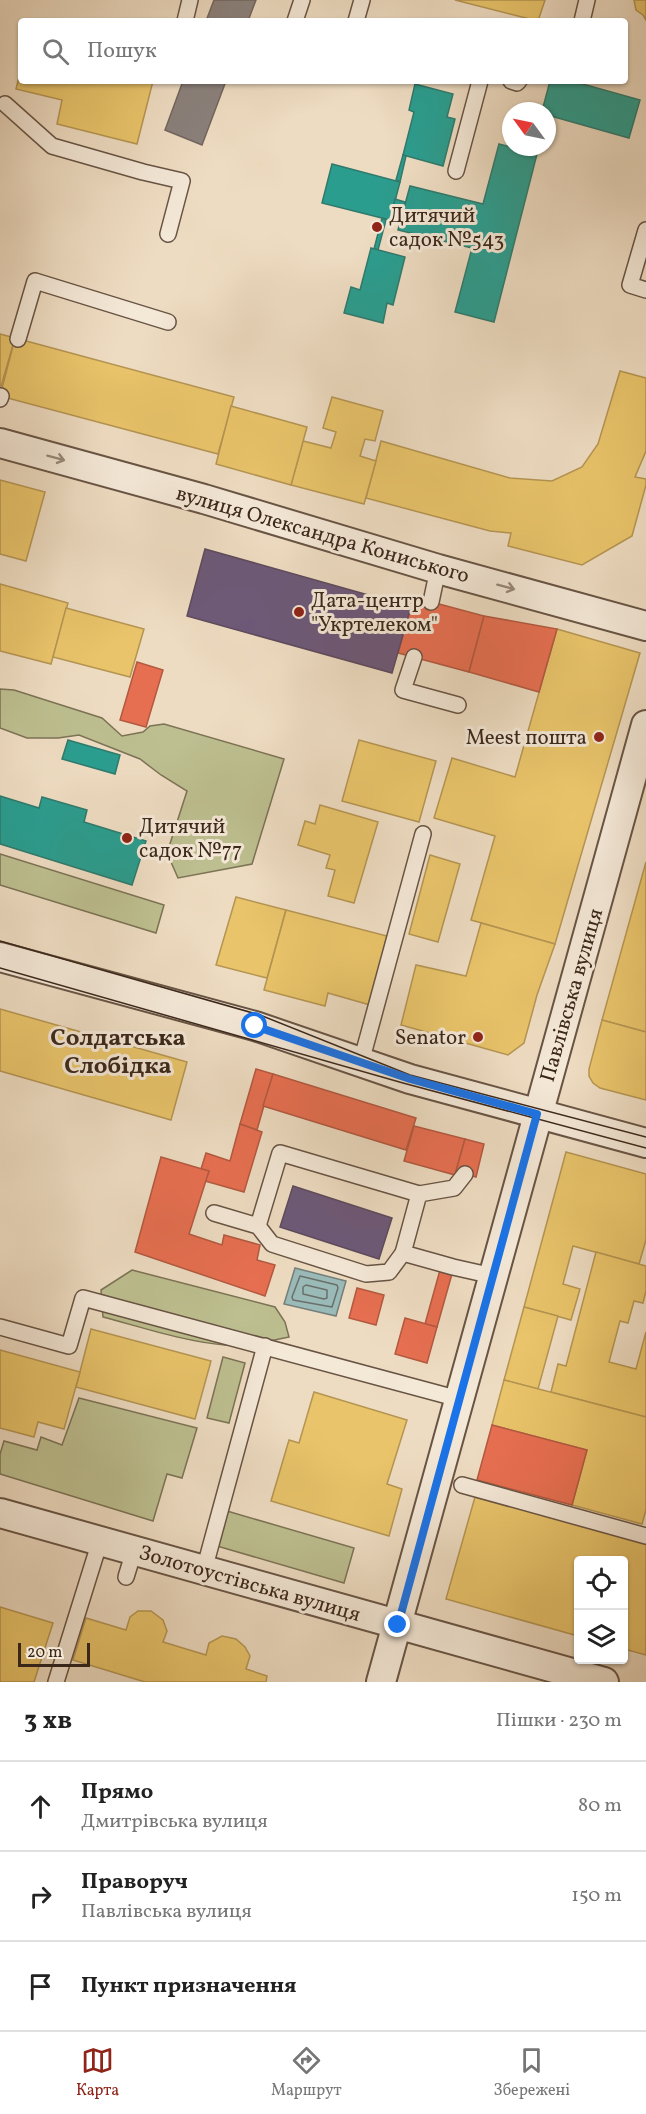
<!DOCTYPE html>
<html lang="uk">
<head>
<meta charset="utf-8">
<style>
  :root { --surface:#fff; --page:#f6f6f6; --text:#222; --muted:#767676; --line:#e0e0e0; --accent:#8f2418 }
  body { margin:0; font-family:Vollkorn,serif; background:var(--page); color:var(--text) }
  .controls { position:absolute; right:18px; bottom:18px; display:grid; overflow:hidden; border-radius:6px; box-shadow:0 2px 4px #0004 }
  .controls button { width:54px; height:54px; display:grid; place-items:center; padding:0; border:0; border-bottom:2px solid var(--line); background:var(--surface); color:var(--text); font:30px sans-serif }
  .compass { position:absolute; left:502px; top:102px; width:54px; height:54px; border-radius:50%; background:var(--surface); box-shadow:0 2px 4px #0004; rotate:303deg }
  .scale { position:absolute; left:18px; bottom:15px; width:72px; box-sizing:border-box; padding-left:6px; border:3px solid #3b271a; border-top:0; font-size:16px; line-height:21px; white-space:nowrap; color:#3b271a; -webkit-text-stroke:4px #f4e8d7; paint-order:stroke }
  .stop { position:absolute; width:18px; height:18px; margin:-14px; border:4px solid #1a73e8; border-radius:50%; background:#fff }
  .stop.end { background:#1a73e8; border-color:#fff; box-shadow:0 2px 6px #0008 }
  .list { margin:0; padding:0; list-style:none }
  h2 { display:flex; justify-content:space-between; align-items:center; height:78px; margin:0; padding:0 24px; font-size:26px }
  h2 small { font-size:20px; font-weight:400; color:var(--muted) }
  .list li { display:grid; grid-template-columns:39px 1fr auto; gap:18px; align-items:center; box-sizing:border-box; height:90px; padding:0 24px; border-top:2px solid var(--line) }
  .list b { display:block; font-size:22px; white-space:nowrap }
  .list p { margin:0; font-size:20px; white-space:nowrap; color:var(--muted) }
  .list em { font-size:20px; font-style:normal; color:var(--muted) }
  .icon { flex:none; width:33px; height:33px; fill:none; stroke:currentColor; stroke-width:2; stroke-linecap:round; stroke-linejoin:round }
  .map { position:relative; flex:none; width:646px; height:1682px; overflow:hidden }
  .search { position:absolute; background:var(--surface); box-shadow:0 2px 4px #0004; left:18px; right:18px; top:18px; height:66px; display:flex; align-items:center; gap:15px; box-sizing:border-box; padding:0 21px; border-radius:6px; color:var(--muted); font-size:22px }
  .sheet { height:348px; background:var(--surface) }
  nav { display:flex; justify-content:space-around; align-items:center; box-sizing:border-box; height:84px; border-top:2px solid var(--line); background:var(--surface); font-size:16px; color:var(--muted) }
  nav a { display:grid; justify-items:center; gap:3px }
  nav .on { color:var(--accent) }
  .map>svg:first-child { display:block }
  .green { fill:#bdbf90; stroke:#7c7355; stroke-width:1.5 }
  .water { fill:#9abab8; stroke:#747f79; stroke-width:1.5 }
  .homes { fill:#e9c46a; stroke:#b59552; stroke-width:1.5 }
  .shops { fill:#e76f51; stroke:#b35940; stroke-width:1.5 }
  .offices { fill:#6d597a; stroke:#5e4a5d; stroke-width:1.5 }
  .schools { fill:#2a9d8f; stroke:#2f7a6c; stroke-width:1.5 }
  .industry { fill:#8a817c; stroke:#72665f; stroke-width:1.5 }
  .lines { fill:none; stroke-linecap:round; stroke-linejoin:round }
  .shore { stroke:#6a7069; stroke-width:1.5 }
  .service-casing { stroke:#685444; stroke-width:18 }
  .minor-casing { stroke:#685444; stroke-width:32 }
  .service { stroke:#f4e8d7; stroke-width:15 }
  .minor { stroke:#f4e8d7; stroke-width:28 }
  .tram { stroke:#3b271a; stroke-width:1.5 }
  .oneway { stroke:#988878 }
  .route { stroke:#1a73e8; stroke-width:8 }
  .poi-dot { fill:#8f2418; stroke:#f4e8d7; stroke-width:2 }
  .labels { text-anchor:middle; stroke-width:6; stroke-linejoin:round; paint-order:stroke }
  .poi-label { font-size:21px; fill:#3b271a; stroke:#f4e8d7; text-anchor:start }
  .street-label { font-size:21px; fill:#3b271a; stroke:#f4e8d7 }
  .quarter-label { font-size:24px; font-weight:bold; fill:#3b271a; stroke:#f4e8d7 }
</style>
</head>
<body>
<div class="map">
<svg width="646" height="1682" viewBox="0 0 646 1682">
  <rect width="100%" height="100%" fill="#eedcc2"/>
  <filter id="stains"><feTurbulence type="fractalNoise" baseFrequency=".00333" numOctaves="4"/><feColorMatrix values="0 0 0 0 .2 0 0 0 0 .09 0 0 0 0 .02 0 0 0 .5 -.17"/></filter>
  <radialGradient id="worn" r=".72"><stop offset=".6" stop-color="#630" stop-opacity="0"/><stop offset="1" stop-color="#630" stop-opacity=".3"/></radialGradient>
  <!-- green -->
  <g class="green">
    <polygon points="0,689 14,690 102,718 122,736 143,732 150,726 164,724 284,759 252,864 178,878 167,853 187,791 161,775 140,759 79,735 58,738 27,738 0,728"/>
    <polygon points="0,854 164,905 156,933 0,885"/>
    <path d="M132 1270 275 1307 285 1322 289 1337C269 1341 245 1347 225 1345 186 1342 141 1327 103 1317L101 1290Z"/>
    <polygon points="223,1357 245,1363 229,1423 207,1418"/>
    <polygon points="79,1398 197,1428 182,1478 167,1474 153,1521 0,1474 0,1454 4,1441 37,1450 41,1437 62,1445"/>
    <polygon points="227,1511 354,1548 344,1583 217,1546"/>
  </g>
  <!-- water -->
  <polygon class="water" points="295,1268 346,1281 336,1316 284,1304"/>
  <!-- homes -->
  <g class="homes">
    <polygon points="455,0 545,0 538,21"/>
    <polygon points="634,0 646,0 646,20 643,15 636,10"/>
    <polygon points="21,69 21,81 153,81 137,144 57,124 62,100 16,89"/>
    <polygon points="0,334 15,338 0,390"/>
    <polygon points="15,338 234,397 218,454 0,396"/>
    <polygon points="620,371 646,378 646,451 635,477 646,479 646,485 632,536 582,565 508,546 511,533 490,531 366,498 381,441 510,478 552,481 582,467 598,444"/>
    <polygon points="332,397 383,411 375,441 365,439 360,456 376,461 364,504 291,485 303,441 331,448 336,432 323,428"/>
    <polygon points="231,406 307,427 291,485 216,464"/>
    <polygon points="0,480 45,492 26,561 0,554"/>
    <polygon points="0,584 68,603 51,664 0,651"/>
    <polygon points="66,608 144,629 130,677 53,657"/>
    <polygon points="557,629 640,653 555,944 471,920 495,836 434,818 452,758 515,777"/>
    <polygon points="359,740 436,761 419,822 342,801"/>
    <polygon points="320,805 378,822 354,903 328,896 335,870 326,868 330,855 298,845 305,821 315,824"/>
    <polygon points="430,855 460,864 438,942 409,934"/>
    <polygon points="646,862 646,1032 602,1020"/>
    <polygon points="236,897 286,910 267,978 216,965"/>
    <polygon points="286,910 387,936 370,1005 328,993 325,1006 264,990"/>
    <polygon points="481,923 555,944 537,995 524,1043 508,1055 401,1025 416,965 466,976"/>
    <polygon points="0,1009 187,1062 171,1120 0,1071"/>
    <polygon points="602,1020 646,1032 646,1100 600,1088 593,1083 589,1076 589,1069"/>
    <polygon points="566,1152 646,1174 646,1240 639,1264 573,1246 563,1284 580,1289 571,1320 524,1307"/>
    <polygon points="596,1252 646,1266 646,1291 643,1303 634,1301 628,1323 620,1321 609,1362 636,1369 646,1332 646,1417 551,1392 558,1364 566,1366"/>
    <polygon points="524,1307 558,1316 538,1389 504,1380"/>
    <polygon points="91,1329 211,1361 195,1419 76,1387"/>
    <polygon points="0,1350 80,1372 64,1429 38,1422 34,1437 0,1428"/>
    <polygon points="504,1380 646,1417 646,1510 642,1524 572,1505 587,1450 492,1425"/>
    <polygon points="314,1392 407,1420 387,1484 402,1489 389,1536 271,1501 289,1440 299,1443"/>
    <polygon points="475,1497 646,1542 646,1655 624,1649 624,1560 578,1560 578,1636 446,1599"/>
    <polygon points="0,1607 53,1623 34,1682 0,1682"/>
    <polygon points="138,1611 151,1611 163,1620 167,1631 163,1642 206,1655 209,1643 222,1636 236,1639 245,1647 250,1656 246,1669 267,1676 266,1682 145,1682 73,1660 86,1618 126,1630 130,1617"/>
  </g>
  <!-- shops -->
  <g class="shops">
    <polygon points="413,597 484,616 469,672 398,653"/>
    <polygon points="484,616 557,629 539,692 469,672"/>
    <polygon points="137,662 163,670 146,727 120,720"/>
    <polygon points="256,1069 273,1074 257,1130 240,1124"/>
    <polygon points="273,1074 416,1118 406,1150 263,1106"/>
    <polygon points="240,1124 262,1132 244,1192 205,1181 209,1171 201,1169 206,1153 230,1161"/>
    <polygon points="414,1126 465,1139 455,1175 404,1161"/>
    <polygon points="465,1139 484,1144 476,1177 456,1171"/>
    <polygon points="161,1157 209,1171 189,1234 222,1245 224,1235 260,1245 257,1260 275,1265 265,1296 135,1252"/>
    <polygon points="440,1270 452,1274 437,1327 425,1324"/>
    <polygon points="357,1288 384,1295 376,1325 349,1318"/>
    <polygon points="405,1318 437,1327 427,1363 395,1354"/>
    <polygon points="492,1425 587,1450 572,1505 477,1480"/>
  </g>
  <!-- offices -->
  <g class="offices">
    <polygon points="205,549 411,607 392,673 187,616"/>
    <polygon points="293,1186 392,1218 379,1259 280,1227"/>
  </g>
  <!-- schools -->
  <g class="schools">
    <polygon points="550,81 572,81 640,100 629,138 547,115 547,111 542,111"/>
    <polygon points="415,84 453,94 447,117 455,119 443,166 403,155 414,112 409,110"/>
    <polygon points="499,144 537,154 494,322 455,312 472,248 398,230 410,186 483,204"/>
    <polygon points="403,155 406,156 400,182 396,180"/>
    <polygon points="332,164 400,182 390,220 322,203"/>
    <polygon points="395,199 405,202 403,211 393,208"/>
    <polygon points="382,218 386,220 378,250 374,249"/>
    <polygon points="371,248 405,257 393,305 387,303 383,323 344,313 351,287 360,290"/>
    <polygon points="68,740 120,755 115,774 62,759"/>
    <polygon points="0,796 39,808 42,797 87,810 84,822 146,841 132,885 0,844"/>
  </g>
  <!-- industry -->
  <g class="industry">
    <polygon points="214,0 256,0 248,21 206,21"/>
    <polygon points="183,81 226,81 202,145 165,130"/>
  </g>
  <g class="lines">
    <!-- shore -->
    <g class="shore">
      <polygon points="300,1276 337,1285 338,1288 332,1307 293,1300 292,1297"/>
      <polygon points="306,1285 327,1290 327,1298 324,1299 303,1294 303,1287"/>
    </g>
    <!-- service casing -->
    <g class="service-casing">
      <g id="service">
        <polyline points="185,21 190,0"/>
        <polyline points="295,21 302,0"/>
        <polyline points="356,21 362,0"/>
        <polyline points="582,21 587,0"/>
        <polyline points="511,81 517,83 519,81"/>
        <polyline points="5,104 52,146 143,172 182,181 168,234"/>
        <polyline points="456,171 480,81"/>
        <polyline points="646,230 630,285 646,290"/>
        <polyline points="18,339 35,281 168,322"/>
        <polyline points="0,399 1,396"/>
        <polyline points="431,602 438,569"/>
        <polyline points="414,657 403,690 458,705"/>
        <polyline points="361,1062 423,834"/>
        <polyline points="465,1174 454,1188 419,1194 403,1253 453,1267 493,1276"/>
        <polyline points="214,1213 258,1226 272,1244 366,1274 389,1272 403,1253"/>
        <polyline points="258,1226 280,1153 419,1194"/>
        <polyline points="0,1327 69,1346 83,1298 459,1399"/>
        <polyline points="462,1485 646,1536"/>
        <polyline points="204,1570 265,1346"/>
        <polyline points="126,1577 134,1551"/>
        <polyline points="56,1682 100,1541"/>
      </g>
    </g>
    <!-- minor casing -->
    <g class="minor-casing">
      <g id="minor">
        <polyline points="0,443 204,499 438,569 646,626"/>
        <polyline points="0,957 255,1026 410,1079 646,1143"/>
        <polyline points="0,1513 604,1682"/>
        <polyline points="381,1682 646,725"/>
      </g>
    </g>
    <!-- service -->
    <use href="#service" class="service"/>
    <!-- minor -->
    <use href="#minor" class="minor"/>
    <!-- tram -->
    <g class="tram">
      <polyline points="0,941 260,1015 410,1075 646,1137"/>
      <polyline points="0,968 403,1083 646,1148"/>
    </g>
  </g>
  <!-- one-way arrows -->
  <defs><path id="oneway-shaft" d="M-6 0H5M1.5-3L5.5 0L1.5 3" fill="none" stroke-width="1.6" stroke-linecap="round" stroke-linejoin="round" transform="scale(1.5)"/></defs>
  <g class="oneway">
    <use href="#oneway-shaft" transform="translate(56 458) rotate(15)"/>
    <use href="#oneway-shaft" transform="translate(506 587) rotate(15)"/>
  </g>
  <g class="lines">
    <!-- route -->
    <polyline class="route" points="255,1026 410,1079 537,1114 398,1625"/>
  </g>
  <!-- markers -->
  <g class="poi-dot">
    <circle cx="377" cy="227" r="6"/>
    <circle cx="299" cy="612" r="6"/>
    <circle cx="599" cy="737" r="6"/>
    <circle cx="127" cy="838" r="6"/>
    <circle cx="478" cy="1037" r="6"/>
  </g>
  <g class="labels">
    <!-- poi labels -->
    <g class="poi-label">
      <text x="389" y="222">Дитячий<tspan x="389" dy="24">садок №543</tspan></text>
      <text x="311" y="607">Дата-центр<tspan x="311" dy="24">"Укртелеком"</tspan></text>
      <text x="587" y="744" text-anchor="end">Meest пошта</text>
      <text x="139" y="833">Дитячий<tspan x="139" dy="24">садок №77</tspan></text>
      <text x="466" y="1044" text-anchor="end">Senator</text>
    </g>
    <!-- street labels -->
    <g class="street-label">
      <text transform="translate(323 534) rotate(16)" y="7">вулиця Олександра Кониського</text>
      <text transform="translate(571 995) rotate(-74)" y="7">Павлівська вулиця</text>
      <text transform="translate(250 1583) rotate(16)" y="7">Золотоустівська вулиця</text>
    </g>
    <!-- quarter labels -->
    <g class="quarter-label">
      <text x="118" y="1045">Солдатська<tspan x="118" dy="28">Слобідка</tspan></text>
    </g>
  </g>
  <rect width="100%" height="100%" filter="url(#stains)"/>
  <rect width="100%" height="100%" fill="url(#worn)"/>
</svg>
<div class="controls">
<button><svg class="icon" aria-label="locate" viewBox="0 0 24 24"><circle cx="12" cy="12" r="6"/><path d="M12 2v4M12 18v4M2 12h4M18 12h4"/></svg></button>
<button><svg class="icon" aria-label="layers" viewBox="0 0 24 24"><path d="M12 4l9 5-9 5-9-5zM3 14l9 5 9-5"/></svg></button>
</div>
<svg class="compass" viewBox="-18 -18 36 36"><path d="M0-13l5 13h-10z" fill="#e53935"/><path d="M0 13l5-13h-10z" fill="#767676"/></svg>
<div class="scale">20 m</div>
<div class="stop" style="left:255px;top:1026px"></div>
<div class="stop end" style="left:398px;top:1625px"></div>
<div class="search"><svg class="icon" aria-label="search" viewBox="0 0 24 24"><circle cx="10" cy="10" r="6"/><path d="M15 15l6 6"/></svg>Пошук</div>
</div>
<section class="sheet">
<h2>3 хв<small>Пішки · 230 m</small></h2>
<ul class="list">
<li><svg class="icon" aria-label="ahead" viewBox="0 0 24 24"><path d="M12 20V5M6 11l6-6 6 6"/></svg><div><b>Прямо</b><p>Дмитрівська вулиця</p></div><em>80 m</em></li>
<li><svg class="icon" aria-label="right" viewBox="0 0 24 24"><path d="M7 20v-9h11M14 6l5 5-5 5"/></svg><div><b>Праворуч</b><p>Павлівська вулиця</p></div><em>150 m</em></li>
<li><svg class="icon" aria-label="arrive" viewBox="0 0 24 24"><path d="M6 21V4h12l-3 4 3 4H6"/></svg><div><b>Пункт призначення</b></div></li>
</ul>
</section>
<nav>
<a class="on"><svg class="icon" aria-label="map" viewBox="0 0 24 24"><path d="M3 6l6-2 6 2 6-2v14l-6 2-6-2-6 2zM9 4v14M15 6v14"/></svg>Карта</a>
<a><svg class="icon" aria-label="directions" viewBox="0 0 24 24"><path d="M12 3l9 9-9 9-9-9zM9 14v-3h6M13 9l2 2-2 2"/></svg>Маршрут</a>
<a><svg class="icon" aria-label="saved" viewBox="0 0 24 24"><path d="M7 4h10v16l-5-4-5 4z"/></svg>Збережені</a>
</nav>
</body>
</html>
